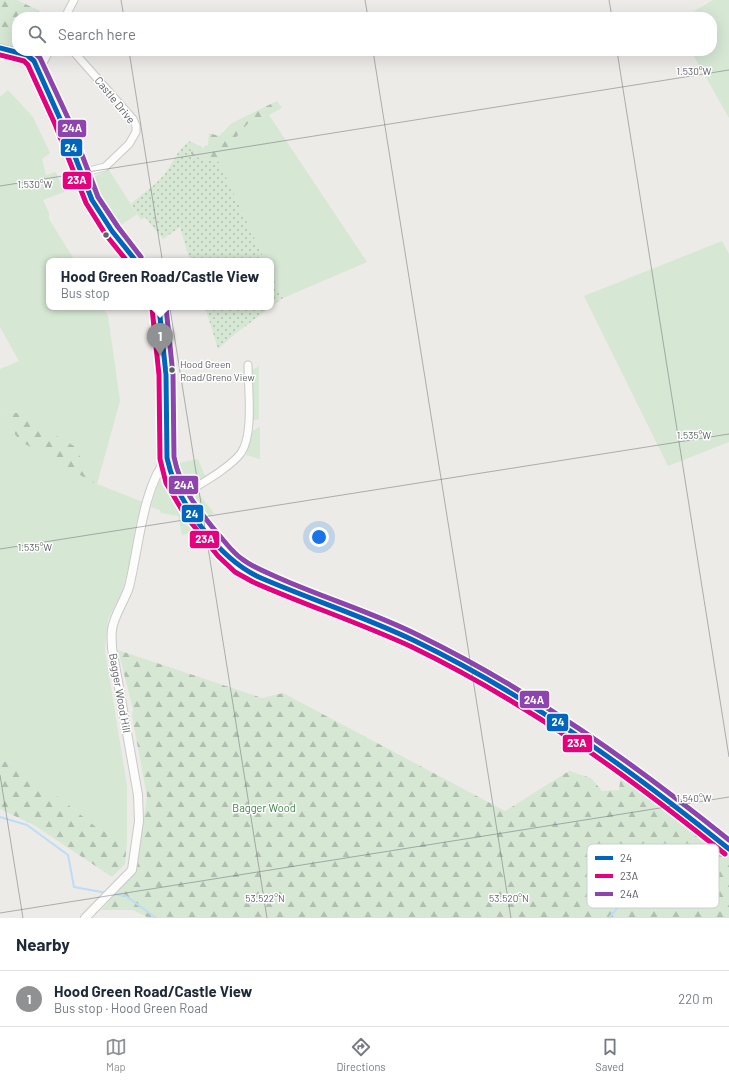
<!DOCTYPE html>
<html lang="en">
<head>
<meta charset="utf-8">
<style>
  :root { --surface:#fff; --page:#f2f2f3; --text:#1f2937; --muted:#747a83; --line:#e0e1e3; --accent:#8f9192 }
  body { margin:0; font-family:Barlow,sans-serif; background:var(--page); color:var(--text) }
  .you { position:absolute; left:319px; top:537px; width:14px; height:14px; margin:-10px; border:3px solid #fff; border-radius:50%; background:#1a73e8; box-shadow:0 0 0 6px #1a73e833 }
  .badge { display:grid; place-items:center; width:26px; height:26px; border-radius:50%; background:var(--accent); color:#fff; font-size:13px; font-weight:700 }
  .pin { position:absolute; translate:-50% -33px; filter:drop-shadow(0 1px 2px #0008) }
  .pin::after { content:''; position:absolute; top:21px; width:14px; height:12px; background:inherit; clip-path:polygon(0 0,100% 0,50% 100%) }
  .popup { position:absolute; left:46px; top:258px; width:228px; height:52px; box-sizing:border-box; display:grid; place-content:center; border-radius:8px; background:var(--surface); filter:drop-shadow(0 1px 3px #0005); font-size:13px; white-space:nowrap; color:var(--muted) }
  .popup b { font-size:15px; color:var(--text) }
  .popup::after { content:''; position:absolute; left:50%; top:100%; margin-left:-8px; border:8px solid transparent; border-top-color:var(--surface) }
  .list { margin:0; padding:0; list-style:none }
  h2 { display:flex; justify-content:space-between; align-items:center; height:52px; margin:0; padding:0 16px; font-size:17px }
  h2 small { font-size:13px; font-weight:400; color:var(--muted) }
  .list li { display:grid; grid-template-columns:26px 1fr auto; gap:12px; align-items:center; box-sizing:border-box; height:56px; padding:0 16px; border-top:1px solid var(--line) }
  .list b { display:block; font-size:15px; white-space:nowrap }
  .list p { margin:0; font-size:13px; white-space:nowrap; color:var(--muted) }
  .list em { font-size:13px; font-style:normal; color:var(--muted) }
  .icon { flex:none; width:22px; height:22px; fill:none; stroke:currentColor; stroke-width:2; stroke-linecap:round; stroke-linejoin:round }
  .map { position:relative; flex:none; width:729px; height:918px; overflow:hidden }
  .search { position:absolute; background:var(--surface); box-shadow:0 4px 16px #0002; left:12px; right:12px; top:12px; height:44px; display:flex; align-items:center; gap:10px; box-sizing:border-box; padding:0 14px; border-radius:16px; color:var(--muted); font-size:15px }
  .sheet { height:108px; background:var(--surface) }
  nav { display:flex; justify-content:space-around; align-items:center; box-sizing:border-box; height:56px; border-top:1px solid var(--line); background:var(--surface); font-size:11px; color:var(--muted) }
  nav a { display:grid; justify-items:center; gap:2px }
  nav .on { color:var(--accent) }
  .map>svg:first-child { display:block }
  .grass { fill:#d6e7d4 }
  .forest { fill:url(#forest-firs) }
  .park { fill:url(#park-dots) }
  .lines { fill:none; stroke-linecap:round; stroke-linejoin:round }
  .stream { stroke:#bedcf4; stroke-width:2 }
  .minor-casing { stroke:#c9c9c9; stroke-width:9 }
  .tertiary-casing { stroke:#c9c9c9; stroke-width:10 }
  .minor { stroke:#fcfcfb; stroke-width:7 }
  .tertiary { stroke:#fcfcfb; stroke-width:8 }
  .bus-1-casing { stroke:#fff; stroke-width:8 }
  .bus-2-casing { stroke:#fff; stroke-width:8 }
  .bus-3-casing { stroke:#fff; stroke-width:8 }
  .bus-1 { stroke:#0065bd; stroke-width:5 }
  .bus-2 { stroke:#e5007d; stroke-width:5 }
  .bus-3 { stroke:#8e44ad; stroke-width:5 }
  .ticks { fill:none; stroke:#5d6065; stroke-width:1; stroke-opacity:0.45 }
  .bus-dot { fill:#5d6065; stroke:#fff; stroke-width:1.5 }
  .labels { text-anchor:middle; stroke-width:3; stroke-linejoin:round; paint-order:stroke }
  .bus-label { font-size:10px; fill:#5d6065; stroke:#fff; text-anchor:start }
  .street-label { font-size:11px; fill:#5d6065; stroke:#fff }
  .park-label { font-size:11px; fill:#3c8441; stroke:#fff }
  .key { fill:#fff; stroke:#cecfd1; stroke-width:1 }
  .key-label { font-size:11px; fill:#5d6065 }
  .ticks-label { font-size:10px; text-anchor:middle; fill:#5d6065; stroke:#fff; stroke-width:3; stroke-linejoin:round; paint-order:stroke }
  .line-badge { stroke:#fff; stroke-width:1.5 }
  .badge-label { font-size:11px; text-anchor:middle; font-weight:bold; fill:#fff }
</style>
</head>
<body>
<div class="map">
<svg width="729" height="918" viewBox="0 0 729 918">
  <defs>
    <pattern id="forest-firs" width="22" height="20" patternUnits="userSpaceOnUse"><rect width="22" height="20" fill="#d6e7d4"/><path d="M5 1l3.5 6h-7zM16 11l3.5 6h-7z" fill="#b1bfb0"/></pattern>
    <pattern id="park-dots" width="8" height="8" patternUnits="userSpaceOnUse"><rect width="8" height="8" fill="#d6e7d4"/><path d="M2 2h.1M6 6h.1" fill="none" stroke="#b1bfb0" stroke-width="1.8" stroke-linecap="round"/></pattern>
  </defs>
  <rect width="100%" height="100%" fill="#ecebe7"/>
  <!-- grass -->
  <g class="grass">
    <polygon points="713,0 729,0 729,118 691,51 712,51 712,17 685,17"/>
    <polygon points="0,28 4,32 17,31 17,47 0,43"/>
    <polygon points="8,90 33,117 50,153 42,159 46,175 56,172 64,192 43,200 49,213 49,219 75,261 49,261 49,307 103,307 108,316 120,401 97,484 143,502 136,524 129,564 122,592 108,619 105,650 127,786 127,843 96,827 18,765 0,760 0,414 20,441 17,413 0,411 0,369 19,361 0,327 0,97"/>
    <polygon points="269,115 367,262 283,298 271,274 271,261 265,261 219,162 221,155 251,120"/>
    <polygon points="109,170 137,214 117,228 94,196 89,179"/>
    <polygon points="722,241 729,254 729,442 668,466 584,296"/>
    <polygon points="259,366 259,419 252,421 252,370"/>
    <polygon points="260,426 260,459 246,455 253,431"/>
    <polygon points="198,459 205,476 188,485 182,484 173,464"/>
    <polygon points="165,471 188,515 201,530 182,535 178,516 161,513 160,510 151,507 161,474"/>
    <polygon points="195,492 198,493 214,513 204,521 191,504 191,496"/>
  </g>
  <!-- forest -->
  <g class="forest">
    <polygon points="0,0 17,0 40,11 35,17 17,17 17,31 4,32 0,28"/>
    <polygon points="277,101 282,108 269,115 251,120 221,155 219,162 201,159 190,154 190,141 203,148 208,145 209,133 219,136 232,123"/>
    <polygon points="0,411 17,413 74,446 96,484 20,441 0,414"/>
    <polygon points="118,650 262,698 283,693 505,811 569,771 591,778 602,791 619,790 621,775 655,794 729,855 729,918 149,918 133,910 101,910 136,872 147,796 132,716 133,709"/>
    <polygon points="0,760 18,765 96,827 127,843 125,864 112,877 34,825 0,809"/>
  </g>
  <!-- park -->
  <g class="park">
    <path d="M190 141 191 154 201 159 219 162 265 261H190L180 227 163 239 145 217 141 220 131 204C141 195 154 186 164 175 173 164 177 149 190 141Z"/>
    <polygon points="271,274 283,298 271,307"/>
    <polygon points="205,307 271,307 235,334 218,349"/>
  </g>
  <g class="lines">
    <!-- stream -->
    <g class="stream">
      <polyline points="0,817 27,825 68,855 74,887 107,893"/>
      <polyline points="113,894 126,896 156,918"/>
      <polyline points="609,918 619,906 628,886"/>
    </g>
    <!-- minor casing -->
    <g class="minor-casing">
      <g id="minor">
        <polyline points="65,17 74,0"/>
        <polyline points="73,51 133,119 136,126 136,132 129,144 105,167 81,173"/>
        <polyline points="27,55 36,51"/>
        <polyline points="39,71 49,51"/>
        <path d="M181 496C197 486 230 468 241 453 254 434 248 389 248 365"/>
      </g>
    </g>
    <!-- tertiary casing -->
    <g class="tertiary-casing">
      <g id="tertiary">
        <polyline points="0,48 27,55 34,61 61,121 92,200 112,231 136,261"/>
        <path d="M159 307 166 375 167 458C171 490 193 515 213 539 220 547 226 556 235 563 247 573 264 579 278 585 323 606 371 620 415 641 529 695 632 769 729 849"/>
        <path d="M85 918 132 870 139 821 138 795 112 648C112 642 111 636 112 630 113 617 125 600 129 587 139 547 142 490 167 458"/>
      </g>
    </g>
    <!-- minor -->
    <use href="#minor" class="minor"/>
    <!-- tertiary -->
    <use href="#tertiary" class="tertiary"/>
    <!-- bus-1 casing -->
    <g class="bus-1-casing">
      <g id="bus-1">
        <polyline points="0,48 27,55 34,61 61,121 92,200 112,231 136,261"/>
        <path d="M159 307 166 375 167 458C176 502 220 560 261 578 312 600 365 617 415 641 529 696 631 770 729 849"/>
      </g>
    </g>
    <!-- bus-2 casing -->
    <g class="bus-2-casing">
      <g id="bus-2">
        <polyline points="0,55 24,61 28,65 55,124 86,203 106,235 127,261"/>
        <path d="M152 308 159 375 160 459 166 483 185 515 218 556 235 572 253 582C305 605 360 623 412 647 526 702 627 775 725 854"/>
      </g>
    </g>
    <!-- bus-3 casing -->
    <g class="bus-3-casing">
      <g id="bus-3">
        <polyline points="33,51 40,58 68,118 98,197 118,227 141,257"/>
        <path d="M166 307 173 375 174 457C180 488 199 511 218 534 226 543 233 553 242 559 255 569 271 574 286 581 330 600 377 614 420 636 532 691 632 762 729 840"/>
      </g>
    </g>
    <!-- bus-1 -->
    <use href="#bus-1" class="bus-1"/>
    <!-- bus-2 -->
    <use href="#bus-2" class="bus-2"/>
    <!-- bus-3 -->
    <use href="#bus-3" class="bus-3"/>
  </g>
  <!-- ticks -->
  <path class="ticks" d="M121 0 124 17M365 0 368 17M609 0 612 17M129 51 267 918M373 51 511 918M617 51 729 757M0 186 729 70M0 549 729 434M0 775 23 918M0 913 729 797"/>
  <!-- markers -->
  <g class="bus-dot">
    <circle cx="106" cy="235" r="3.5"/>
    <circle cx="172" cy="370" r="3.5"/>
  </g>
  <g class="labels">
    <!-- bus labels -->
    <g class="bus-label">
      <text x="180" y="368">Hood Green<tspan x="180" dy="13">Road/Greno View</tspan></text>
    </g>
    <!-- street labels -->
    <g class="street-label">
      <text transform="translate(115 100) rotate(51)" y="4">Castle Drive</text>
      <text transform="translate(120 693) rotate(80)" y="4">Bagger Wood Hill</text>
    </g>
    <!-- park labels -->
    <g class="park-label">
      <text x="264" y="812">Bagger Wood</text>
    </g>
  </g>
  <!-- legend -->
  <rect x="587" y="844" width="132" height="64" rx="6" class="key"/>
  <rect x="595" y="856" width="18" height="4" fill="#0065bd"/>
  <rect x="595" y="874" width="18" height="4" fill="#e5007d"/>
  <rect x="595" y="892" width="18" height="4" fill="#8e44ad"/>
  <g class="key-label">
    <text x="620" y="862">24</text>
    <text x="620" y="880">23A</text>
    <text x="620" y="898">24A</text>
  </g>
  <g class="ticks-label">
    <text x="694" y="75">1.530°W</text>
    <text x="35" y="188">1.530°W</text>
    <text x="694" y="439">1.535°W</text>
    <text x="35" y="551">1.535°W</text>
    <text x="694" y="802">1.540°W</text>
    <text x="265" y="902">53.522°N</text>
    <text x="509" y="902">53.520°N</text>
  </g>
  <g class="line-badge">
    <rect x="57" y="119" width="30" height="19" rx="4" fill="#8e44ad"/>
    <rect x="60" y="138" width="23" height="19" rx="4" fill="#0065bd"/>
    <rect x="62" y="171" width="30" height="19" rx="4" fill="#e5007d"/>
    <rect x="168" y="475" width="31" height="20" rx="4" fill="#8e44ad"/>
    <rect x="181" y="504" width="23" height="19" rx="4" fill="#0065bd"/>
    <rect x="189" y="530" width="31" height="19" rx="4" fill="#e5007d"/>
    <rect x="519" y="690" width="31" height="19" rx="4" fill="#8e44ad"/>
    <rect x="546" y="713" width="23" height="19" rx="4" fill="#0065bd"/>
    <rect x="562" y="734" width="31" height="19" rx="4" fill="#e5007d"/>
  </g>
  <g class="badge-label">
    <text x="72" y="132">24A</text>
    <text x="71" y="152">24</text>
    <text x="77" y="184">23A</text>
    <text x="184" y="489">24A</text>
    <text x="192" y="518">24</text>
    <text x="205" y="543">23A</text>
    <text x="534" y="704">24A</text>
    <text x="558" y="726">24</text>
    <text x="577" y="747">23A</text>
  </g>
</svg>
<div class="you"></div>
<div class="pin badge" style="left:160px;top:356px">1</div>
<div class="popup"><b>Hood Green Road/Castle View</b>Bus stop</div>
<div class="search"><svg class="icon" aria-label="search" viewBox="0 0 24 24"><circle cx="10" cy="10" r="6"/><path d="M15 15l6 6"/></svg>Search here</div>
</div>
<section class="sheet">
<h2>Nearby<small></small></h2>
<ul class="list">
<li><span class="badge">1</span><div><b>Hood Green Road/Castle View</b><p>Bus stop · Hood Green Road</p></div><em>220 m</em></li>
</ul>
</section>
<nav>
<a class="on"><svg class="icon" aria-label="map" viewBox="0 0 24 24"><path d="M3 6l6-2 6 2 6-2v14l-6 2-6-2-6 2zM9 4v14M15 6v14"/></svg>Map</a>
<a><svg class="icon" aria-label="directions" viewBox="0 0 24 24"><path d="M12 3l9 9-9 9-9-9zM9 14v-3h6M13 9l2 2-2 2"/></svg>Directions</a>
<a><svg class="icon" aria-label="saved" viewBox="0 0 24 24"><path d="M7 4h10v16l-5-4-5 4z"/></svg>Saved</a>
</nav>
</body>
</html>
